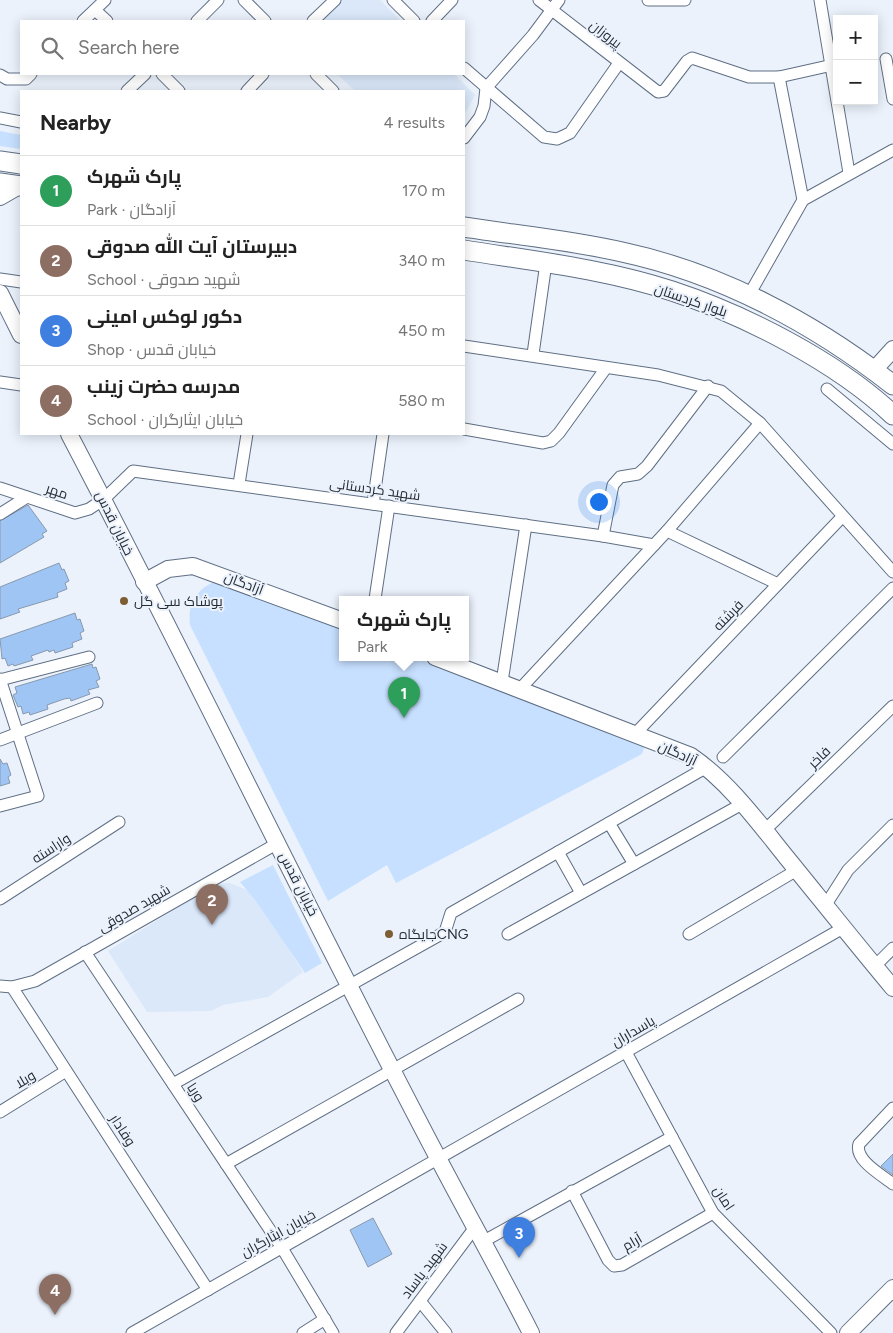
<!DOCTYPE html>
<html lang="en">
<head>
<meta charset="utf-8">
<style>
  :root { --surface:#fff; --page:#f6f6f6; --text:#222; --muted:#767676; --line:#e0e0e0; --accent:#0f766e }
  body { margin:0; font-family:Figtree,Cairo,sans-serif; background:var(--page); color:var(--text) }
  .controls { position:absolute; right:15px; top:15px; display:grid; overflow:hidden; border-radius:0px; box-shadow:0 2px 12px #0003 }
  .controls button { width:45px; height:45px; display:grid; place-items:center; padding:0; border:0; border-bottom:1px solid var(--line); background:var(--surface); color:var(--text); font:25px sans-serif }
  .you { position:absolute; left:598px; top:501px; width:18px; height:18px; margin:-12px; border:4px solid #fff; border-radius:50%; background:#1a73e8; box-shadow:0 0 0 8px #1a73e833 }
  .badge { display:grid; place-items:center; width:32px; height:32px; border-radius:50%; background:var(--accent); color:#fff; font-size:16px; font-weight:700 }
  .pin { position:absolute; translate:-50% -41px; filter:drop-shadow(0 1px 2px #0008) }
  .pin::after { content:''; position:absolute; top:26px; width:18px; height:15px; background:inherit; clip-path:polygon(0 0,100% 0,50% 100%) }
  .popup { position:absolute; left:339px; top:596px; width:130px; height:65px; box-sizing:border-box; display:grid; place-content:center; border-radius:0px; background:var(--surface); filter:drop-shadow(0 1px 4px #0005); font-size:16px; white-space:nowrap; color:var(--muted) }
  .popup b { font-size:19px; color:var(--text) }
  .popup::after { content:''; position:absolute; left:50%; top:100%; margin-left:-10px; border:10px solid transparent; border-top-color:var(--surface) }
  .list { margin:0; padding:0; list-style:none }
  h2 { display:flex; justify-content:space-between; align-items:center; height:65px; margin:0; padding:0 20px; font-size:21px }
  h2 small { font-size:16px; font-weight:400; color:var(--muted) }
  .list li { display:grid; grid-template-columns:32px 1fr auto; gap:15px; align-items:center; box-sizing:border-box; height:70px; padding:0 20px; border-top:1px solid var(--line) }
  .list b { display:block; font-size:19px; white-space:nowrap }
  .list p { margin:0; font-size:16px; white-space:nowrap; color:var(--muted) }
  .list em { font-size:16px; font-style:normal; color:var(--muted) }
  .icon { flex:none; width:28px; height:28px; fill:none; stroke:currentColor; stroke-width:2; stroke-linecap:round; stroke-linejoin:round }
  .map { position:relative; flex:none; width:893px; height:1333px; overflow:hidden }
  .search { position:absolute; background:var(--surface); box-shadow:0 2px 12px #0003; left:20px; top:20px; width:445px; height:55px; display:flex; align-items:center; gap:12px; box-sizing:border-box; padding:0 18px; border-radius:0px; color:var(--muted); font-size:19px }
  .panel { position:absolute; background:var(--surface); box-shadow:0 2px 12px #0003; left:20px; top:90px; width:445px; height:345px; border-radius:0px }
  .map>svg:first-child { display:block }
  .built { fill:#dae8fa }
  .green { fill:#c7e0ff }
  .building { fill:#9fc5f4; stroke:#8899ae }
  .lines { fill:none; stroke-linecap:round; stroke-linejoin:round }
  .street-casing { stroke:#5f6f84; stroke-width:13 }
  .secondary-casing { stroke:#5f6f84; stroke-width:18 }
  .primary-casing { stroke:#5f6f84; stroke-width:21 }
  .street { stroke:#fff; stroke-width:11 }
  .secondary { stroke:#fff; stroke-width:16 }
  .primary { stroke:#fff; stroke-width:19 }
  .poi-dot { fill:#7d5e33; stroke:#ebf2fc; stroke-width:2 }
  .labels { text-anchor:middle; stroke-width:4; stroke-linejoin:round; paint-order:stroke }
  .street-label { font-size:14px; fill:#252c34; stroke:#ebf2fc }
  .poi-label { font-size:14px; fill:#252c34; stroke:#ebf2fc; text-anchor:start }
</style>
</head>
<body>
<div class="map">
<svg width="893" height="1333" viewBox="0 0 893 1333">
  <rect width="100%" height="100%" fill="#ebf2fc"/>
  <!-- built -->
  <g class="built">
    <polygon points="339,0 380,0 401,21 318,21"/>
    <polygon points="337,74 454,74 475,95 464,115 464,91 355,91"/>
    <polygon points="230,883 247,890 258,900 303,972 268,997 223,1005 211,1011 147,1012 108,951 215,884"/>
  </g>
  <!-- green -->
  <g class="green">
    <polygon points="0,131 21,135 21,149 0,146"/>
    <path d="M219 580 343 629V657H414L645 745 642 754 396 883 387 865 328 901 190 625C187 603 199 586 219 580Z"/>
    <polygon points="273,865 322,963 305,973 256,901 240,882"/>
  </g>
  <!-- building -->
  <g class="building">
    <polygon points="28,505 47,531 42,534 44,537 0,563 0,521"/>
    <polygon points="59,563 62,570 64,569 69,581 65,583 67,589 57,593 58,597 18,609 20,612 0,619 0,587"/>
    <polygon points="75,613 77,620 80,619 84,631 80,633 82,639 72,643 73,647 55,653 54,650 49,652 48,650 31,656 33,660 14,666 13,664 8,666 5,658 2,659 0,639"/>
    <polygon points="92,664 93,668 96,667 100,679 96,681 99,687 88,690 90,694 71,701 70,698 64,699 47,705 48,709 30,715 29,712 23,714 21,706 18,707 13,695 17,693 15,687"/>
    <polygon points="0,759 3,764 7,763 11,775 8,777 10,783 0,786"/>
    <polygon points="893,1154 893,1175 881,1166"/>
    <polygon points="373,1218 392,1254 368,1267 350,1230"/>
  </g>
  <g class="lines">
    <!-- street casing -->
    <g class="street-casing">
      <g id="street">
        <polyline points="244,0 265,21"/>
        <polyline points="393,0 414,21"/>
        <polyline points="539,0 658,92 664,91 687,61 692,58 749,77 779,77 837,64"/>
        <polyline points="648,0 685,0"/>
        <polyline points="820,0 849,173"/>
        <polyline points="95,10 107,21"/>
        <polyline points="83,21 105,0"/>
        <polyline points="197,21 218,0"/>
        <polyline points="313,21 335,0"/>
        <polyline points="432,21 452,0"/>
        <polyline points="886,59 893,99"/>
        <polyline points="464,68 544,137 557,139 570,133 619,63"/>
        <polyline points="162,74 179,91"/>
        <polyline points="316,74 333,91"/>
        <polyline points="0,75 7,79 26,79 31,74"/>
        <polyline points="779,77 803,200"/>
        <polyline points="127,91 145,74"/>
        <polyline points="247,91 263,74"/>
        <polyline points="0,118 21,122"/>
        <polyline points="464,138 480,117 484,106 486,88 533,35 559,0"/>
        <polyline points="0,279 21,282"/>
        <polyline points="749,295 803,200 893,150"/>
        <polyline points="464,346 658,375 721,391 760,423 893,572"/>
        <polyline points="533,354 546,263"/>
        <polyline points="0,382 21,385"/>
        <polyline points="827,389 893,444"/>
        <polyline points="464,429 543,443 551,441 559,433 606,368"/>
        <polyline points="239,484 247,434"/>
        <polyline points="0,488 75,513 89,509 104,499 133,471 603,536 654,545"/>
        <polyline points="373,504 383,434"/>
        <polyline points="0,514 27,497"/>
        <polyline points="667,531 778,584"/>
        <polyline points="603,536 613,485 620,477 638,474 647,466 708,386"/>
        <polyline points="375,599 389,506"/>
        <polyline points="0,679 38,796 0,806"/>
        <polyline points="0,680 89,657"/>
        <polyline points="502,682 526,525"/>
        <polyline points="520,689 667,531 760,423"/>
        <polyline points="635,734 842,517"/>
        <polyline points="0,740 97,703"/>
        <polyline points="723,757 893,588"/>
        <polyline points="609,823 634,864"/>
        <polyline points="765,830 893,706"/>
        <polyline points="558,852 581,893"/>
        <polyline points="0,899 119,822"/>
        <polyline points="825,906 848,870 893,825"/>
        <polyline points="508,934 742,804"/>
        <polyline points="689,934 797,870"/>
        <polyline points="85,952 282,1248 333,1333"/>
        <polyline points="875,966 893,948"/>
        <polyline points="0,986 12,987 35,981 278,843"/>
        <polyline points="12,987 208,1290"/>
        <polyline points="626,1052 713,1213 831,1333"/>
        <polyline points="173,1084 445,932 451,913 707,767"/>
        <path d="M893 1108 859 1144C854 1160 882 1175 893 1184"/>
        <polyline points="0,1112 66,1071"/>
        <polyline points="226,1164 518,999"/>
        <polyline points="572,1191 608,1260 614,1266 622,1265 713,1213"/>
        <polyline points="484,1241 672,1137"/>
        <polyline points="420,1301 446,1333"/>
        <polyline points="132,1333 843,928"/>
        <polyline points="303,1333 325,1319"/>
        <polyline points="396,1333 476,1226"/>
      </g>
    </g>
    <!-- secondary casing -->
    <g class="secondary-casing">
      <g id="secondary">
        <polyline points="0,197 19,186"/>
        <polyline points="0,293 21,335"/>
        <polyline points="874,370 893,349"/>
        <path d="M69 434C195 674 312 919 438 1158 469 1217 501 1274 531 1333"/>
        <polyline points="144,582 168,569 193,566 343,621"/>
        <path d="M435 657 691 756C729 782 758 822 787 858 822 901 857 945 893 988"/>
        <polyline points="848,1333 893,1288"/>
      </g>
    </g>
    <!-- primary casing -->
    <g class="primary-casing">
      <g id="primary">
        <polyline points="0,161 21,164"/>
        <polyline points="0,183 21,186"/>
        <path d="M464 227C516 235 570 240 622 252 720 273 814 323 893 385"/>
        <path d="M464 250C533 261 605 269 672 291 745 315 837 362 893 415"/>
      </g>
    </g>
    <!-- street -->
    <use href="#street" class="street"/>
    <!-- secondary -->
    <use href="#secondary" class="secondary"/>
    <!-- primary -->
    <use href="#primary" class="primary"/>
  </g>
  <!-- markers -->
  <g class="poi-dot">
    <circle cx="124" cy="601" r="5"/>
    <circle cx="389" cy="934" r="5"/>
  </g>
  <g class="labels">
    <!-- street labels -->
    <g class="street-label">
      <text transform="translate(606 34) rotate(38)" y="5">پیروزان</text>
      <text transform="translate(691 300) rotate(19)" y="5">بلوار کردستان</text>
      <text transform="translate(375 489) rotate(8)" y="5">شهید کردستانی</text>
      <text transform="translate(57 491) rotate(18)" y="5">مهر</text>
      <text transform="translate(115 523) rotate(64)" y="5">خیابان قدس</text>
      <text transform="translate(244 583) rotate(21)" y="5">آزادگان</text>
      <text transform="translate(728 615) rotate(-46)" y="5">فرشته</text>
      <text transform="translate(678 753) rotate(25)" y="5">آزادگان</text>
      <text transform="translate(819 757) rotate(-44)" y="5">فاخر</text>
      <text transform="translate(51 848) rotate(-33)" y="5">واراسته</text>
      <text transform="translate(299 884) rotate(63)" y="5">خیابان قدس</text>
      <text transform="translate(134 908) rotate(-30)" y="5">شهید صدوقی</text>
      <text transform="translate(633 1031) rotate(-30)" y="5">پاسداران</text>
      <text transform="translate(25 1079) rotate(-31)" y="5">ویلا</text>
      <text transform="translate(196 1092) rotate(57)" y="5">وریا</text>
      <text transform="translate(123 1130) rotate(57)" y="5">وفادار</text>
      <text transform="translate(724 1198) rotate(57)" y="5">امان</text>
      <text transform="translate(278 1233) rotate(-29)" y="5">خیابان ایثارگران</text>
      <text transform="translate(632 1242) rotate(-30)" y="5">آرام</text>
      <text transform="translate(424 1270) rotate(-53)" y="5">شهید پاساد</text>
    </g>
    <!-- poi labels -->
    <g class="poi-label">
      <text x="134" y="606">پوشاک سی گل</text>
      <text x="399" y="939">جایگاهCNG</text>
    </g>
  </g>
</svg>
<div class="controls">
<button>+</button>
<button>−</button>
</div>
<div class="you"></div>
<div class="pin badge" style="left:404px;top:718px;background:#2e9e5b">1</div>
<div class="popup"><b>پارک شهرک</b>Park</div>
<div class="pin badge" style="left:212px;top:925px;background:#8d6e63">2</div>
<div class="pin badge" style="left:519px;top:1258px;background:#3f7fe0">3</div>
<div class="pin badge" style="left:55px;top:1315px;background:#8d6e63">4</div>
<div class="search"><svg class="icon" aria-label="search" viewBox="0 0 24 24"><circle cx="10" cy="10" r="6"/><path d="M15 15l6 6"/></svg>Search here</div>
<section class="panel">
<h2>Nearby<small>4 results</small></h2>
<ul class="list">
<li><span class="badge" style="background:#2e9e5b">1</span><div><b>پارک شهرک</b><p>Park · آزادگان</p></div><em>170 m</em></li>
<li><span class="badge" style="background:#8d6e63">2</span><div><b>دبیرستان آیت الله صدوقی</b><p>School · شهید صدوقی</p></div><em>340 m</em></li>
<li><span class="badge" style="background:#3f7fe0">3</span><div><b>دکور لوکس امینی</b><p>Shop · خیابان قدس</p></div><em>450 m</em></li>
<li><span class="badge" style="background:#8d6e63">4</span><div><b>مدرسه حضرت زینب</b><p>School · خیابان ایثارگران</p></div><em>580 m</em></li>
</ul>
</section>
</div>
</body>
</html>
